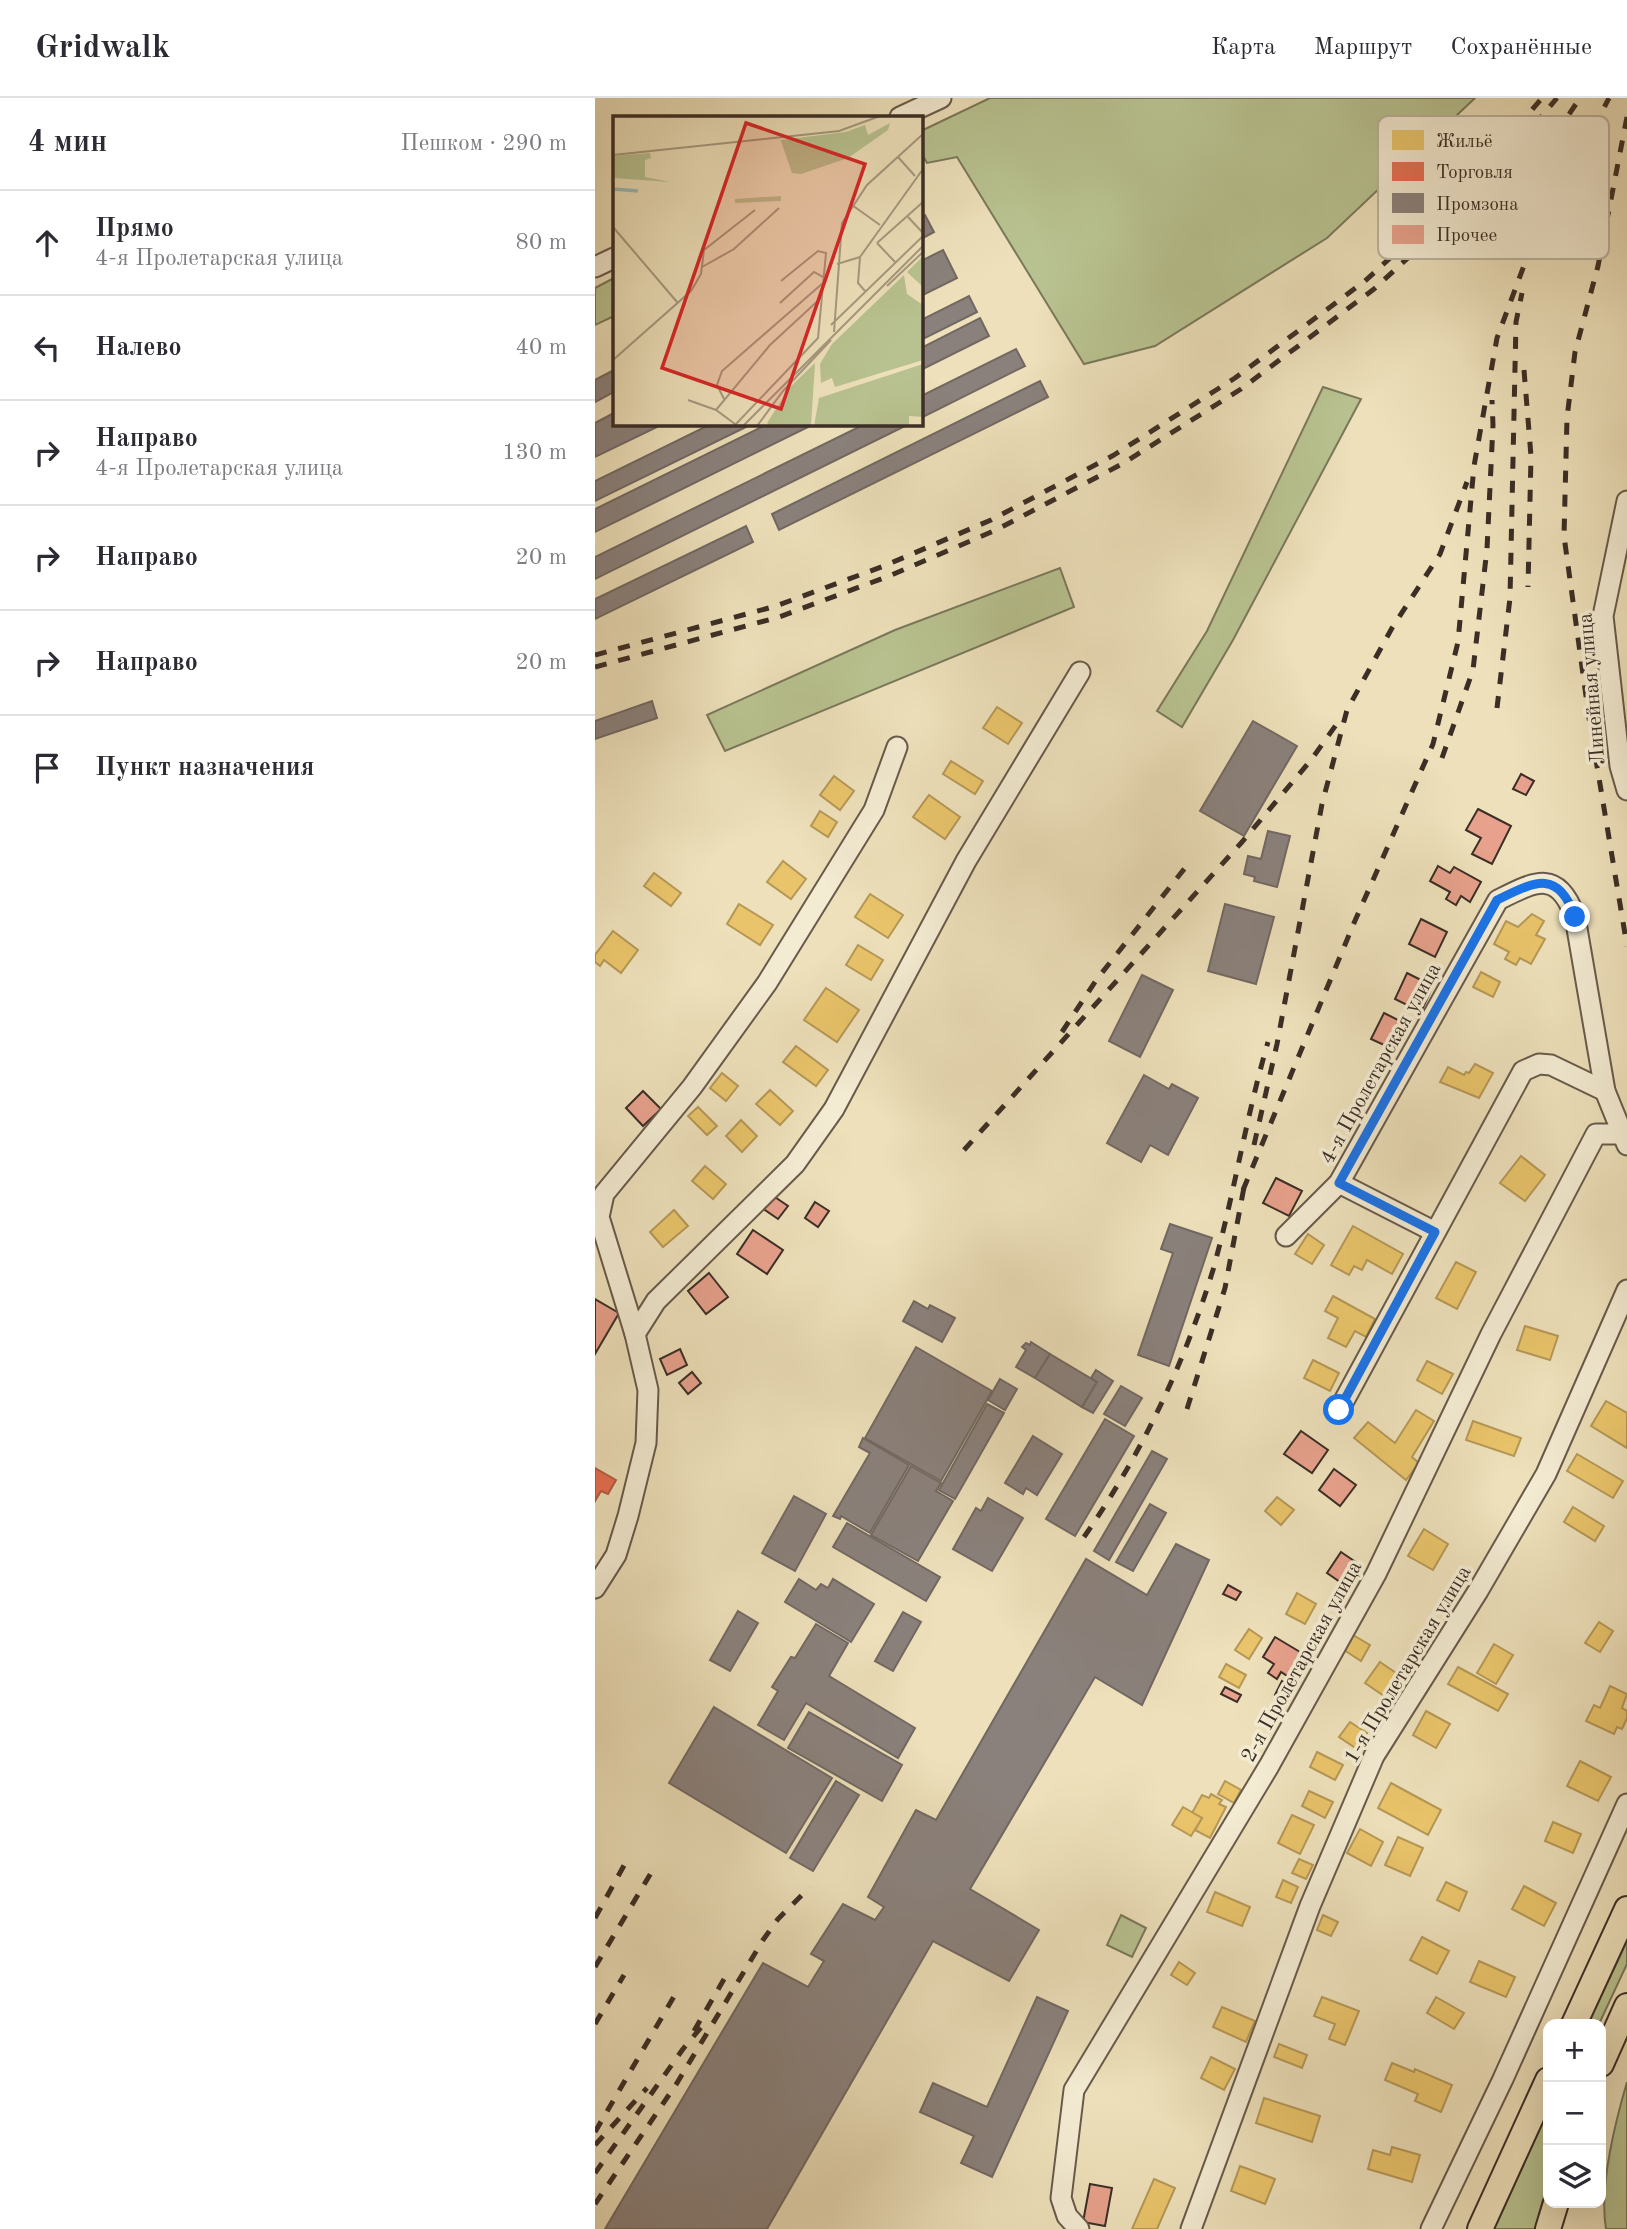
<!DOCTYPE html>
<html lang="ru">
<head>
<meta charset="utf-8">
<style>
  :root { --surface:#fff; --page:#f7f7f7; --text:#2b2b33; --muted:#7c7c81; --line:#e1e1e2 }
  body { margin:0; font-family:"Old Standard TT",serif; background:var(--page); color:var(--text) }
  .controls { position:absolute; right:21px; bottom:21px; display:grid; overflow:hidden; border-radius:14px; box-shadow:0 7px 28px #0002 }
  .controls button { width:63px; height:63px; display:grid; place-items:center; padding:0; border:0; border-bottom:2px solid var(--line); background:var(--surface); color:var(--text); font:35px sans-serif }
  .stop { position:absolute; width:21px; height:21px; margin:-16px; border:5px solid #1a73e8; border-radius:50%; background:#fff }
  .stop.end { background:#1a73e8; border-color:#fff; box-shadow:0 2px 7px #0008 }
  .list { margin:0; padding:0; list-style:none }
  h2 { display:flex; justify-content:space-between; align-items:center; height:91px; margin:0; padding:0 28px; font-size:30px }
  h2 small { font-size:23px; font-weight:400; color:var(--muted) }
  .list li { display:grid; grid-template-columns:46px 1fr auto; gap:21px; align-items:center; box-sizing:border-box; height:105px; padding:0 28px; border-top:2px solid var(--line) }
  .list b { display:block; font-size:26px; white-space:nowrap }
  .list p { margin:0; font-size:23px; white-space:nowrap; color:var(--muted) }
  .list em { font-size:23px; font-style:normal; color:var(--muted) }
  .icon { flex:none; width:38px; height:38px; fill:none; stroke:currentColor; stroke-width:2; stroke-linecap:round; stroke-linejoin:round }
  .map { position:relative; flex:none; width:1032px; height:2131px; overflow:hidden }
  header { display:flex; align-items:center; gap:42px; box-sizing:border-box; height:98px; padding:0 35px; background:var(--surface); border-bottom:2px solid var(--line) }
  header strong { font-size:33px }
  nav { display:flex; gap:38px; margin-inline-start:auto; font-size:24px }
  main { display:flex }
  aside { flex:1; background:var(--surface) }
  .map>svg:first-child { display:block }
  .green { fill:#b8c290; stroke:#7a785b; stroke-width:2 }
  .homes { fill:#e9c46a; stroke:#b59756; stroke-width:2 }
  .shops { fill:#e76f51; stroke:#b35c44; stroke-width:2 }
  .industry { fill:#8a817c; stroke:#726862; stroke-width:2 }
  .building { fill:#e7a18c; stroke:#3b2e26; stroke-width:2 }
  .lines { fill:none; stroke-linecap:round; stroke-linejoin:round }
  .minor-casing { stroke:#685a4b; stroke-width:23 }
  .major-casing { stroke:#3b2e26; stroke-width:28 }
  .minor { stroke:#f3ebd2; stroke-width:19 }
  .major { stroke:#ede0ba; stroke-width:24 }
  .rail { stroke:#3b2e26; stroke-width:5; stroke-dasharray:12 12; stroke-linecap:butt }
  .route { stroke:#1a73e8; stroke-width:9 }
  .labels { text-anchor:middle; stroke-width:7; stroke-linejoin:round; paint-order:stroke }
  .street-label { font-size:21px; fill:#3b2e26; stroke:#f3ebd2 }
  .inset-river { fill:none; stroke:#9bbbb7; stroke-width:3.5 }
  .inset-road { fill:none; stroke:#a6997f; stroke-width:2 }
  .view { fill:#d62828; fill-opacity:0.15; stroke:#d62828; stroke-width:3.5 }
  .inset-edge { fill:none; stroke:#3b2e26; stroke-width:3.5 }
  .key { fill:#f3ebd2; stroke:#bcb29e; stroke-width:2 }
  .key-label { font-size:19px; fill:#3b2e26 }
</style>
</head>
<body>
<header>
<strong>Gridwalk</strong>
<nav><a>Карта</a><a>Маршрут</a><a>Сохранённые</a></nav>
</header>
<main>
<aside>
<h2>4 мин<small>Пешком · 290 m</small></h2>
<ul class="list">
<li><svg class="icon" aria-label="ahead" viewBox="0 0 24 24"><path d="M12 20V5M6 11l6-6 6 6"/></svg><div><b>Прямо</b><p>4-я Пролетарская улица</p></div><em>80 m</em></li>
<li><svg class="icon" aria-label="left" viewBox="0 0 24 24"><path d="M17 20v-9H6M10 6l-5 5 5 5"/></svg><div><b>Налево</b></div><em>40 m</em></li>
<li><svg class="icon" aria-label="right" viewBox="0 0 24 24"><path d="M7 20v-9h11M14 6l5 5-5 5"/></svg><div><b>Направо</b><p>4-я Пролетарская улица</p></div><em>130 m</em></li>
<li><svg class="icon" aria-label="right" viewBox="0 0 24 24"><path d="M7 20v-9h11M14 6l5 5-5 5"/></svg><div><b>Направо</b></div><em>20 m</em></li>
<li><svg class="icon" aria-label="right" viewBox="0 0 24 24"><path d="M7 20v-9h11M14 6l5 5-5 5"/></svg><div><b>Направо</b></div><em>20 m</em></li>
<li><svg class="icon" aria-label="arrive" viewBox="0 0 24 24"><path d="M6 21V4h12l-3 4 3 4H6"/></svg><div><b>Пункт назначения</b></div></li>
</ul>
</aside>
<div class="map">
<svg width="1032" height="2131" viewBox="0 0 1032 2131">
  <rect width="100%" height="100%" fill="#ede0ba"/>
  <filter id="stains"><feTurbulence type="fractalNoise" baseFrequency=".00286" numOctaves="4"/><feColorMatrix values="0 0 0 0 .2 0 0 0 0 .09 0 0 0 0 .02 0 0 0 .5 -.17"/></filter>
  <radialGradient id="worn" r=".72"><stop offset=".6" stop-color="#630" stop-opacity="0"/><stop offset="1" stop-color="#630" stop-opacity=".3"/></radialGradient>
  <!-- green -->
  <g class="green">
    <polygon points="395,0 880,0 732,140 560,248 489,266 362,59 332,65 326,54 326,33"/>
    <polygon points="19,180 19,218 0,227 0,190"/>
    <polygon points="728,289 766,301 638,542 587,629 562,613 612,533"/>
    <polygon points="465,470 479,509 130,653 112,617 300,532"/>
    <polygon points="526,1817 551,1830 537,1859 512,1847"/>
    <polygon points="1032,1843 1032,1866 1004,1926 993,1926"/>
    <path d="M1032 1984V2131H1011C1004 2090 1020 2025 1032 1984Z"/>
    <polygon points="953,2013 953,2083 940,2131 899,2131"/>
  </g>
  <!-- homes -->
  <g class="homes">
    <polygon points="402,609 427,625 413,646 388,630"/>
    <polygon points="356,663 388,683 380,696 348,676"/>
    <polygon points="239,678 259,693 245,712 225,697"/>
    <polygon points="334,697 365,719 350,741 318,719"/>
    <polygon points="225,713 242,724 233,739 216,728"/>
    <polygon points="188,763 211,781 196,801 172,784"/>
    <polygon points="59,775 86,795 76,808 49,788"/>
    <polygon points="275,796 308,817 293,840 260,819"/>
    <polygon points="144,806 178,827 165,847 132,826"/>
    <polygon points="937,816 949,823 941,837 950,841 936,866 925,860 921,867 910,861 914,854 899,846 911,823 923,829"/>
    <polygon points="18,833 43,852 26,875 9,862 5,868 0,864 0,857"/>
    <polygon points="263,847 288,862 276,882 251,867"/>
    <polygon points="886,874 905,884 898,899 878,889"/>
    <polygon points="231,890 264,912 242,944 209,922"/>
    <polygon points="201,948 233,972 221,988 188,964"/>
    <polygon points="880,966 898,975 884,1000 845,984 853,969 869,977 871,974 874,975"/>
    <polygon points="127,975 143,988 131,1003 115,990"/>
    <polygon points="175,992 198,1013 185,1027 161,1006"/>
    <polygon points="103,1009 122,1028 112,1037 93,1018"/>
    <polygon points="146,1022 162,1038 147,1054 131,1038"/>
    <polygon points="926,1058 950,1077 930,1103 905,1085"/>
    <polygon points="110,1068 131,1086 118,1101 97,1083"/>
    <polygon points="79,1112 93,1128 68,1149 55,1134"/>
    <polygon points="758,1128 808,1156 797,1176 772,1162 767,1172 759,1168 754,1177 736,1167"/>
    <polygon points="713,1136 729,1147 717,1166 700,1156"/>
    <polygon points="861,1164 881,1174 862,1211 841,1200"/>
    <polygon points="738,1198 780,1221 771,1239 760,1233 751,1249 733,1240 743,1220 730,1213"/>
    <polygon points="930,1228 963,1238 955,1262 922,1252"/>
    <polygon points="718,1262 744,1275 735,1293 709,1280"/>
    <polygon points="832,1263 858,1276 847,1296 822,1282"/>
    <polygon points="1011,1303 1032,1315 1032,1350 996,1328"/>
    <polygon points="821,1312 839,1323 817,1359 824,1365 811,1382 759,1340 773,1324 800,1345"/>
    <polygon points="878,1323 926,1340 919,1358 871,1342"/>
    <polygon points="982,1356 1028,1383 1018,1400 972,1373"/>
    <polygon points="682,1399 699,1412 686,1427 670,1413"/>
    <polygon points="978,1409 1009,1428 1000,1443 969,1424"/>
    <polygon points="829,1431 853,1446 838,1472 813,1458"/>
    <polygon points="702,1495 721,1506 710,1526 691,1516"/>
    <polygon points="1004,1524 1018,1533 1005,1554 990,1545"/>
    <polygon points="654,1531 667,1540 654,1561 640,1552"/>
    <polygon points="758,1537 775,1547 766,1563 749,1552"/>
    <polygon points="899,1546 918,1557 901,1586 882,1575"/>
    <polygon points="785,1564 810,1581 795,1602 770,1585"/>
    <polygon points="631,1566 651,1577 644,1590 624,1579"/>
    <polygon points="863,1569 913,1596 903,1613 853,1586"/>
    <polygon points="1015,1588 1032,1596 1027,1610 1032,1613 1032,1620 1027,1631 1022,1629 1019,1636 991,1623 999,1607 1005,1610"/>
    <polygon points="831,1613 855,1626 841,1650 818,1637"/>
    <polygon points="755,1624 772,1635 762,1651 744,1639"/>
    <polygon points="722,1654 748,1667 740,1682 715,1669"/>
    <polygon points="985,1663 1016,1679 1003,1703 972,1688"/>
    <polygon points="630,1683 646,1692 639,1705 623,1696"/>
    <polygon points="796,1685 846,1712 833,1737 783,1710"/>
    <polygon points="714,1693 738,1704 730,1720 707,1708"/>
    <polygon points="616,1696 627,1702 624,1706 631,1709 615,1740 600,1732 607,1720 597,1715 607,1697 614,1700"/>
    <polygon points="588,1709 607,1720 596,1738 577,1727"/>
    <polygon points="697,1717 719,1727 705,1756 683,1745"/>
    <polygon points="958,1724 986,1736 978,1755 950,1743"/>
    <polygon points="765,1731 788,1744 776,1768 752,1755"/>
    <polygon points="803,1739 828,1750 815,1778 790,1767"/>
    <polygon points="704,1761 718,1767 711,1781 697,1775"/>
    <polygon points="688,1782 703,1789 696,1805 681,1799"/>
    <polygon points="851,1784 872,1794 864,1813 842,1802"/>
    <polygon points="929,1788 961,1805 949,1828 917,1811"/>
    <polygon points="620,1794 655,1809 647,1828 612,1814"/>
    <polygon points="728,1817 743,1824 736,1838 722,1832"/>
    <polygon points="827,1839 854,1853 842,1876 815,1862"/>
    <polygon points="884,1863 920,1879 911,1899 875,1884"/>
    <polygon points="584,1864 600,1875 592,1887 576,1877"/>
    <polygon points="727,1899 764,1913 750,1947 734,1941 740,1926 719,1918"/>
    <polygon points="841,1899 869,1915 859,1931 832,1915"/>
    <polygon points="627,1909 660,1923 651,1944 618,1929"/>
    <polygon points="684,1946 712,1957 707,1970 679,1959"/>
    <polygon points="616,1959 640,1971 629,1992 606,1980"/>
    <polygon points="797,1965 819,1974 820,1971 857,1987 846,2014 820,2003 823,1996 790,1982"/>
    <polygon points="669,2000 725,2018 717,2044 661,2025"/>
    <polygon points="797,2049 825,2057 817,2084 773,2071 778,2052 795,2057"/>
    <polygon points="645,2068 680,2081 670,2106 636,2093"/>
    <polygon points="559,2081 580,2090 562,2131 537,2131"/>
  </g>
  <!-- shops -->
  <polygon class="shops" points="0,1370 21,1382 13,1396 6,1393 0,1403"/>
  <!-- industry -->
  <g class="industry">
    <polygon points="330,117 339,134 326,141 326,119"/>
    <polygon points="348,152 362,180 326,198 326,163"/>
    <polygon points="374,198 382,214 326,242 326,222"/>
    <polygon points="385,220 394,238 326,272 326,250"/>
    <polygon points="421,251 430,268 326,320 326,298"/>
    <polygon points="19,272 19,294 0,304 0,282"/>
    <polygon points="445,283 453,299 184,432 177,416"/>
    <polygon points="19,315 19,326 68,326 0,359 0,325"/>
    <polygon points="116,326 157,326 0,403 0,383"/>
    <polygon points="173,326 219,326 0,434 0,411"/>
    <polygon points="270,326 314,326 0,481 0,459"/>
    <polygon points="151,428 158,444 0,521 0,501"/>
    <polygon points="57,603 62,620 0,641 0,623"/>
    <polygon points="658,623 702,648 649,738 605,713"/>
    <polygon points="673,733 695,738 682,789 659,783 660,779 649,776 653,758 666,761"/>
    <polygon points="630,806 679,819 661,886 613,873"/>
    <polygon points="547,877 578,892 545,959 514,943"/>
    <polygon points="549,977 574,991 577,986 603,1000 573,1057 555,1047 546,1064 512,1045"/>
    <polygon points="575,1126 617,1140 574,1268 543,1257 578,1155 566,1151"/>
    <polygon points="319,1203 333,1211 335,1207 360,1220 347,1244 308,1223"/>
    <polygon points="436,1244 455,1256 440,1280 421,1269 431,1252 427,1249 431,1245 435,1247"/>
    <polygon points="321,1249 397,1293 346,1383 270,1340"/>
    <polygon points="455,1256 502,1284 487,1309 440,1280"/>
    <polygon points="501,1272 518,1283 498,1315 487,1309 502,1284 496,1280"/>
    <polygon points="405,1281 422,1291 410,1312 393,1302"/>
    <polygon points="526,1288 547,1300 530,1328 509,1316"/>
    <polygon points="392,1306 409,1315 360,1401 344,1392"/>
    <polygon points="510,1321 539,1338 480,1438 451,1421"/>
    <polygon points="438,1338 467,1356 442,1397 431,1390 428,1396 410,1385"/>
    <polygon points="268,1340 314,1367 275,1435 246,1418 245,1421 238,1418 275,1355 264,1349"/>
    <polygon points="557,1353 572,1361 514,1462 499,1453"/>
    <polygon points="316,1368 346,1385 341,1393 358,1403 323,1463 276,1437"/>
    <polygon points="199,1398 231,1416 200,1473 167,1455"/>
    <polygon points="393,1400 428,1420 397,1473 358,1451 381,1410 386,1413"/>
    <polygon points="555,1406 571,1415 538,1473 521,1464"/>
    <polygon points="252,1425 345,1479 331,1503 238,1449"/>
    <polygon points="581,1446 614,1462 547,1607 500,1579 375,1791 444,1832 414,1883 338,1843 172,2131 10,2131 168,1865 213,1889 229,1863 216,1856 248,1806 280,1822 289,1809 273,1799 321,1712 341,1722 491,1461 552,1497"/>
    <polygon points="204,1481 221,1492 226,1486 233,1490 238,1481 279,1506 256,1544 190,1504"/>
    <polygon points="143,1513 163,1525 135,1573 115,1562"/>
    <polygon points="308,1514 326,1524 298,1573 280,1563"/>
    <polygon points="221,1526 253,1545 234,1578 320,1630 303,1660 211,1605 189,1642 163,1627 183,1593 177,1589 196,1559 200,1560"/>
    <polygon points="119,1609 237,1680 191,1755 74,1685"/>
    <polygon points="214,1614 307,1667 287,1703 193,1650"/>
    <polygon points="241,1683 264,1697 218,1773 195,1760"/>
    <polygon points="442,1899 473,1913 397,2079 366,2065 379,2038 325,2014 338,1985 392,2009"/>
  </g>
  <!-- building -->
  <g class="building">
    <polygon points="926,676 939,683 931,697 918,691"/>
    <polygon points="883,711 916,728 897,766 877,756 886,740 871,732"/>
    <polygon points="843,768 855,775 859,769 886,784 875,804 866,798 861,807 851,801 855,794 835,783"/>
    <polygon points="826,821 852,834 840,859 814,846"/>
    <polygon points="812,875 838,888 826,914 800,901"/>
    <polygon points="789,915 815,928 802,953 776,941"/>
    <polygon points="48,993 66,1011 48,1028 31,1010"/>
    <polygon points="681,1080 707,1093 694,1118 668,1105"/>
    <polygon points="174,1095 193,1108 183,1121 164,1108"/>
    <polygon points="220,1104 234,1113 223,1129 210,1120"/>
    <polygon points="158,1132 188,1152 172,1176 142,1156"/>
    <polygon points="114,1175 133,1199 111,1216 93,1193"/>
    <polygon points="0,1201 24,1215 0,1256"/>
    <polygon points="85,1251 92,1267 72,1277 65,1261"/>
    <polygon points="97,1274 106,1285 93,1296 84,1285"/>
    <polygon points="706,1333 733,1352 717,1375 689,1356"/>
    <polygon points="739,1371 761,1387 745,1408 724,1392"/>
    <polygon points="746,1454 765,1467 751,1488 732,1475"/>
    <polygon points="633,1487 646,1494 641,1502 628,1496"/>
    <polygon points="680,1539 715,1560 700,1583 686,1574 682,1581 673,1575 679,1566 668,1559"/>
    <polygon points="687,1583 696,1588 688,1602 680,1597"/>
    <polygon points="630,1589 646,1597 642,1604 626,1596"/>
    <polygon points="495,2086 517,2090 510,2128 488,2124"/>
  </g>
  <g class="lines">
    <!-- minor casing -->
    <g class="minor-casing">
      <g id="minor">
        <polyline points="305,19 346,0"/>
        <polyline points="0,169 19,160"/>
        <polyline points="1032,403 1008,518 1025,668 1032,692"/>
        <polyline points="744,1085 840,1134"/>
        <path d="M691 1138 744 1085 903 802C939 784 963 770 980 819L1010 993 1032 1047"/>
        <polyline points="40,1236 61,1203 200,1066 239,1011 371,763 485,574"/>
        <polyline points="744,1312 928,973 944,966 956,967 1010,993"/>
        <polyline points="0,1490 21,1457 33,1418 51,1345 53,1292 40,1236 4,1119 9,1096 97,989 172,885 279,712 302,649"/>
        <polyline points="484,2131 472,2118 466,2100 479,1992 674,1668 781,1476 896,1236 1001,1036 1027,1036"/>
        <polyline points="596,2131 715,1808 779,1658 883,1493 951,1376 1032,1192"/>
        <polyline points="836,2131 908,1981 1032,1706"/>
      </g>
    </g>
    <!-- major casing -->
    <g class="major-casing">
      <g id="major">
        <polyline points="979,1926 1032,1811"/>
        <polyline points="1006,1966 1032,1908"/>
        <polyline points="885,2131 953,1982"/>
        <polyline points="953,2131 961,2105"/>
      </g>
    </g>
    <!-- minor -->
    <use href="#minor" class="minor"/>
    <!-- major -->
    <use href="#major" class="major"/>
    <!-- rail -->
    <g class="rail">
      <polyline points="1032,19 1003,168 980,254 972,320 969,438 994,620 1032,848"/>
      <polyline points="934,76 985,0"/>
      <polyline points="929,272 936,358 933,489"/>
      <polyline points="0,557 181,508 289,468 396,422 519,357 640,280 770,183 866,95 947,0"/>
      <polyline points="0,569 184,519 294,478 401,432 527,366 646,291 779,191 875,103 962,0"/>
      <polyline points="902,610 915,500 921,224 927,195"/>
      <polyline points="847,660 878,572 892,451 898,327 897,302"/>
      <polyline points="467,934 502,881 590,770"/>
      <polyline points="659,1047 682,946 727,706 752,612 797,530 845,456 872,384"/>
      <polyline points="369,1052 647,744 716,662 746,620"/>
      <polyline points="648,1092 759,825 838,646 863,544 879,368 902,240 934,154 1014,0"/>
      <polyline points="592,1311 630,1190 650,1084"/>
      <path d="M489 1439C546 1357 589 1267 618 1172 639 1097 651 1019 673 944"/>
      <polyline points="0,1820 32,1762"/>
      <polyline points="0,1869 56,1775"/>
      <polyline points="0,1926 29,1877"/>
      <polyline points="99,1933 132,1876"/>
      <polyline points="0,2034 81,1895"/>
      <polyline points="0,2047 52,1990"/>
      <polyline points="0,2075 88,1951 108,1927"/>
      <polyline points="0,2106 82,1985 168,1842 183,1821 215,1789"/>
    </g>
  </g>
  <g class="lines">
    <!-- route -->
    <path class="route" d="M744 1312 840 1134 744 1085 902 802C939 784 963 770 980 819"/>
  </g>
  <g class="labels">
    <!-- street labels -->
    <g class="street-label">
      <text transform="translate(996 591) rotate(-95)" y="7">Линейная улица</text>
      <text transform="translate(785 965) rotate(-61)" y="7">4-я Пролетарская улица</text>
      <text transform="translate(706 1563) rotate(-61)" y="7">2-я Пролетарская улица</text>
      <text transform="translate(812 1566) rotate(-59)" y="7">1-я Пролетарская улица</text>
    </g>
  </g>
  <!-- overview -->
  <g transform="translate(18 18)">
    <rect width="310" height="310" fill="#ede0ba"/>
    <path d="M277 7 275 14 235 42 188 58 179 57 169 28 168 24 233 16 252 9 255 19ZM37 37 38 42 32 44V61L57 66 0 62V40ZM168 80V85L144 86 122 87V83ZM310 140V171L294 156ZM291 159 294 178 310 189V244L222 271 219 262 208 267 207 248 219 228ZM202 247 198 310H157L154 307 177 271ZM310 248V301L296 300V310H201L206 282Z" fill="#b8c290"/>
    <path class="inset-river" d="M0 73 25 75"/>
    <path class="inset-road" d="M0 39 226 15 267 0M285 41 302 60M239 89 267 109M295 101 310 117M0 111 64 186M264 127 310 86M264 127 282 146M224 148 247 141M89 151 121 133 166 92M274 170 310 136M252 175 245 167 247 141 310 53M167 187 201 156 210 161M218 209 310 120M221 216 229 107 254 69 310 18M0 244 78 175 88 158 91 134 142 94M111 283 104 269 109 255 210 167M75 284 103 294 122 308M103 294 157 229 209 181M122 309 205 222 213 137 205 135 168 165M130 310 310 130M144 310 170 275 218 224"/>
    <path class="view" d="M133 7 252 48 168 293 49 252Z"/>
    <rect width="310" height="310" class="inset-edge"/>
  </g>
  <!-- legend -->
  <rect x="783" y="18" width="231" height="143" rx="10" class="key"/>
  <rect x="797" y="32" width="32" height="20" fill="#e9c46a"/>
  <rect x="797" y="64" width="32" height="19" fill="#e76f51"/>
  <rect x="797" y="95" width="32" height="20" fill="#8a817c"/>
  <rect x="797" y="127" width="32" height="19" fill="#e7a18c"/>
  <g class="key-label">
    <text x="841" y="49">Жильё</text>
    <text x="841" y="80">Торговля</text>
    <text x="841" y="112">Промзона</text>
    <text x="841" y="143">Прочее</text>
  </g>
  <rect width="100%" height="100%" filter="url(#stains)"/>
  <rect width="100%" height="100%" fill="url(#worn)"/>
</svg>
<div class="controls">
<button>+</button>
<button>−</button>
<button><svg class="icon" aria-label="layers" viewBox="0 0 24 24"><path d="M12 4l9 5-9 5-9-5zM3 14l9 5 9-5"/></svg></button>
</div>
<div class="stop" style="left:744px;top:1312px"></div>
<div class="stop end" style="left:980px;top:819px"></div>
</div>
</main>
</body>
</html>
